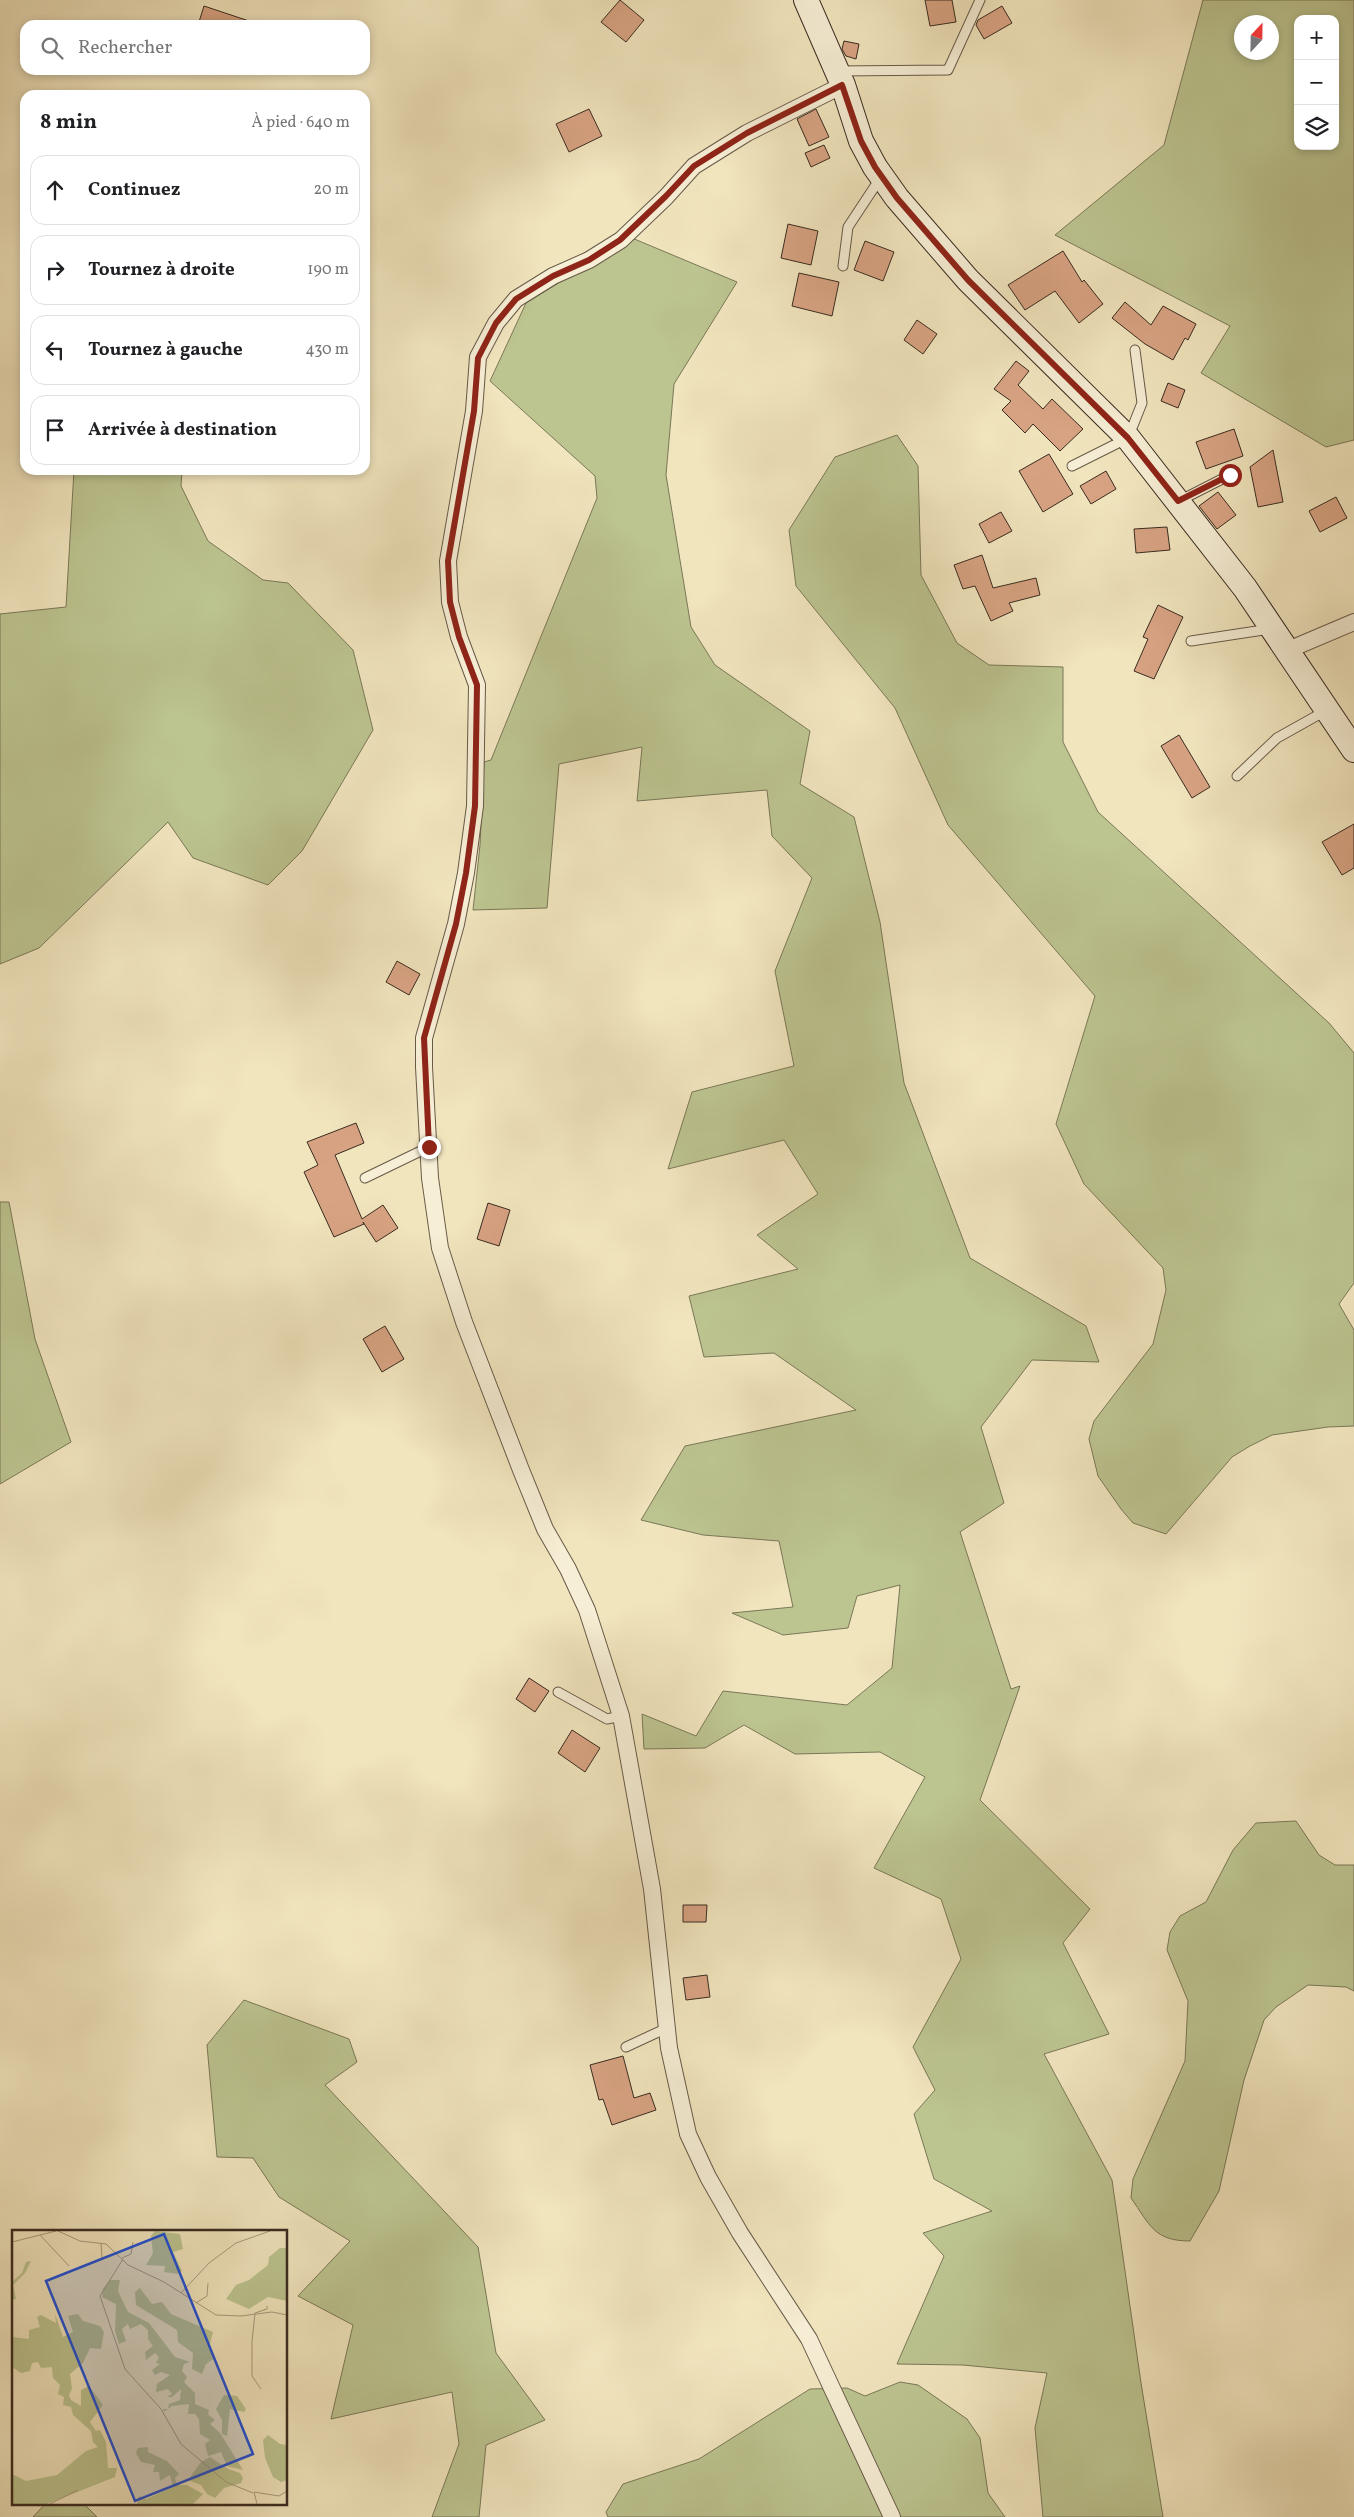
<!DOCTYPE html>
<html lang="fr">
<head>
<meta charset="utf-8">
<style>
  :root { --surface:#fff; --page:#f2f2f2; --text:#202124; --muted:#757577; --line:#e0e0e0 }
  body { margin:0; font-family:Vollkorn,serif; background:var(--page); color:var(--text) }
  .controls { position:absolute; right:15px; top:15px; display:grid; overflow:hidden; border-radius:10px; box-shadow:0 2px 8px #0003 }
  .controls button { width:45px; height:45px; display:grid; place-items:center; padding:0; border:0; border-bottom:1px solid var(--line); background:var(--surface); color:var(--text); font:25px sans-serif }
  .compass { position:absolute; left:1234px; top:15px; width:45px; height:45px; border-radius:50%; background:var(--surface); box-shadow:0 2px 8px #0003; rotate:22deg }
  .stop { position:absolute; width:15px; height:15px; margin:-11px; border:4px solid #8f2418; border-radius:50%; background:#fff }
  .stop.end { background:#8f2418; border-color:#fff; box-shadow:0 1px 5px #0008 }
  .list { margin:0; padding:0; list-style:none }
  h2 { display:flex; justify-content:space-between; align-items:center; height:65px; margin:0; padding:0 20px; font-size:21px }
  h2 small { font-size:16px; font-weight:400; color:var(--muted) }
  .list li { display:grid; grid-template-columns:32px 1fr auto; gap:15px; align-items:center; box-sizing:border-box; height:70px; margin:0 10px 10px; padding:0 10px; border:1px solid var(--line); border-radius:15px }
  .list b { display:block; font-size:19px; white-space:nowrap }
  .list em { font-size:16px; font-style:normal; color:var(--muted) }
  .icon { flex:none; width:28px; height:28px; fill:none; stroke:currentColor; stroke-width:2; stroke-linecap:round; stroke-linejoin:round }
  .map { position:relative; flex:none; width:1354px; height:2517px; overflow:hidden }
  .search { position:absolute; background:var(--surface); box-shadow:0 2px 8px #0003; left:20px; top:20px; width:350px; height:55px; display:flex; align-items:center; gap:12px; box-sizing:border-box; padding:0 18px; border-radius:15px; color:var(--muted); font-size:19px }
  .panel { position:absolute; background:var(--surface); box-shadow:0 2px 8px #0003; left:20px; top:90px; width:350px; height:385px; border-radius:15px }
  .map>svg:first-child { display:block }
  .green { fill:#bcc490; stroke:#7a7858; fill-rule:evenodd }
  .building { fill:#d8a383; stroke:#392b20 }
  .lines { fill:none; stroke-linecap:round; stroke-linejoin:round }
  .lane-casing { stroke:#675a48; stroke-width:11 }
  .street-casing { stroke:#675a48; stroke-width:18 }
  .secondary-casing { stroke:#392b20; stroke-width:26 }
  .lane { stroke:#f6eed5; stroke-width:9 }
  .street { stroke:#f6eed5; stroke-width:16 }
  .secondary { stroke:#f6eed5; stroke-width:24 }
  .route { stroke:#8f2418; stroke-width:6 }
  .inset-road { fill:none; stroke:#a79b7f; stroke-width:1 }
  .view { fill:#1d4ed8; fill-opacity:0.15; stroke:#1d4ed8; stroke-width:2.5 }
  .inset-edge { fill:none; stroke:#392b20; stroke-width:2.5 }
</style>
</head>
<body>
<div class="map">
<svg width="1354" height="2517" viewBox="0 0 1354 2517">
  <rect width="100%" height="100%" fill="#f1e5be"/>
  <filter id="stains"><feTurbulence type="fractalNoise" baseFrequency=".004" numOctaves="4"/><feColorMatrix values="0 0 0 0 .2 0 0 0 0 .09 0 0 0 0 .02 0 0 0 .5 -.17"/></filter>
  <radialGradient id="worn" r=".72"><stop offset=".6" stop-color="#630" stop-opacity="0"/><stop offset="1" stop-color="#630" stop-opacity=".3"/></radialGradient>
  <!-- green -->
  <g class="green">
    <path d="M1203 0H1354V440L1326 447 1201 373 1230 326 1055 235 1164 145ZM1298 19H1335V146H1298ZM1272 22V52H1242V22Z"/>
    <polygon points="632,238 737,282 674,384 666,475 691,627 715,665 810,731 800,784 854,817 880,922 904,1083 970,1258 1086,1326 1099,1362 1032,1360 981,1427 1004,1503 960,1532 1011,1689 1020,1686 980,1800 1090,1909 1063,1943 1109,2034 1044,2054 1112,2180 1141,2383 1163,2517 1043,2517 1035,2428 1047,2373 963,2365 897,2364 944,2256 923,2233 992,2211 934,2179 914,2114 935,2090 913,2047 961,1959 941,1899 874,1868 925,1777 880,1752 795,1754 744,1725 705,1748 644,1749 642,1714 696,1736 723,1691 847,1705 892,1668 900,1585 857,1596 848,1628 783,1635 732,1613 793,1607 779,1541 703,1535 641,1520 685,1446 856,1410 774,1353 704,1357 689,1296 798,1269 757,1235 818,1194 784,1140 668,1169 692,1092 794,1066 775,971 812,878 772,836 767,790 637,801 642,747 559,764 547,908 473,910 480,845 484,762 491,760 597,498 595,476 490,381 526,303"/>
    <polygon points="897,435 918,466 921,575 957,643 989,665 1063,667 1063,742 1098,812 1329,1023 1354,1053 1354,1283 1339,1304 1354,1330 1354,1426 1328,1427 1272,1435 1250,1446 1232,1457 1166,1534 1133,1523 1121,1509 1098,1476 1089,1439 1094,1421 1153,1344 1166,1290 1163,1268 1084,1184 1056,1124 1095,996 948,825 895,708 796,586 789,530 835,457"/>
    <polygon points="74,470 182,470 181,486 208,541 263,580 288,583 353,650 373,730 302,851 268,885 193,858 168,822 39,948 0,964 0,614 66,607"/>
    <polygon points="0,1202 9,1202 35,1339 71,1442 0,1484"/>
    <path d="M1296 1821 1319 1855 1335 1865H1354V1991L1346 1987 1308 1985 1276 2007 1264 2020 1244 2080 1219 2191 1190 2241C1154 2241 1150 2225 1131 2198L1133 2179 1185 2061 1188 2001 1167 1950 1170 1932 1180 1916 1206 1902 1233 1850 1256 1823Z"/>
    <polygon points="244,2000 349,2039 357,2062 325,2085 478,2247 496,2353 545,2420 486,2445 479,2517 432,2517 459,2444 452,2392 331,2419 353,2325 298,2296 350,2241 279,2197 253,2158 217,2157 207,2045"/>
    <polygon points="900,2382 918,2385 967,2419 980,2438 988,2493 1005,2517 608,2517 606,2512 623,2484 699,2459 810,2389 847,2388 865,2396"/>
    <polygon points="46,2503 83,2503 97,2517 33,2517"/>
  </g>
  <!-- building -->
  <g class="building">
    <polygon points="620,0 644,20 626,42 601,22"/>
    <polygon points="925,0 952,0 956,22 930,26"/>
    <polygon points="204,6 252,22 252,25 198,25"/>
    <polygon points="1002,6 1012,23 984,39 976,25 978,20"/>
    <polygon points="844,41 859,44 856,59 846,56 842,49"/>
    <polygon points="589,109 602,136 569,152 556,124"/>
    <polygon points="816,109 829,137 809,146 797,119"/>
    <polygon points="824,145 830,158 811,167 805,153"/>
    <polygon points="788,224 818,231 811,265 781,258"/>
    <polygon points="865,241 894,252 883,281 854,270"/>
    <polygon points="1063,251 1082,282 1084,280 1103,304 1079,323 1055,291 1025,310 1008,285"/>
    <polygon points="799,273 839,282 832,316 792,306"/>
    <polygon points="1125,302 1151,325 1163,306 1196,324 1188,340 1185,338 1173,360 1145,344 1112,318"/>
    <polygon points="917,320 937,334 923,354 904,340"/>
    <polygon points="1016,361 1029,371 1018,385 1043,409 1052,399 1083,429 1060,451 1033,424 1025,433 1002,410 1011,401 994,389"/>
    <polygon points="1168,383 1185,390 1178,408 1161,401"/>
    <polygon points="1234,429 1243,456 1206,469 1196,442"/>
    <polygon points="1273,450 1283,502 1258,507 1250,467"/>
    <polygon points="1049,454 1073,494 1043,512 1019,471"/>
    <polygon points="1106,471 1116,489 1091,504 1080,486"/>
    <polygon points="1218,492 1236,515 1217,529 1199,506"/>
    <polygon points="1336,497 1347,518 1320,532 1309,511"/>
    <polygon points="1001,512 1012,531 989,543 979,524"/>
    <polygon points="1167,527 1170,550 1136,553 1134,529"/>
    <polygon points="982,555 993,588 1036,578 1040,595 1009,603 1013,611 991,621 975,586 963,589 954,565"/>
    <polygon points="1158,605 1183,617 1154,679 1134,671 1148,639 1143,637"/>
    <polygon points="1179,735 1210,787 1192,798 1161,746"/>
    <polygon points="1354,824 1354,868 1342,875 1322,842"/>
    <polygon points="397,961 420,974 409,995 386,982"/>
    <polygon points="356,1123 364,1143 335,1155 362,1219 383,1205 398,1228 376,1242 363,1222 364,1224 334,1237 304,1172 318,1165 307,1142"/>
    <polygon points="488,1203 510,1210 499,1246 477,1239"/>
    <polygon points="385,1326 404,1359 382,1372 363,1339"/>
    <polygon points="529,1678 549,1691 535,1712 516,1699"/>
    <polygon points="572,1730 600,1748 585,1772 558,1753"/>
    <polygon points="683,1905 707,1905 706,1922 683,1922"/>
    <polygon points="707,1975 710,1997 686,2000 683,1978"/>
    <polygon points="623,2056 634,2098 650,2093 656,2110 612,2125 603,2099 599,2100 590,2065"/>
  </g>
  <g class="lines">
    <!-- lane casing -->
    <g class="lane-casing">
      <g id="lane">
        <polyline points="839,71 948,70 980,0"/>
        <polyline points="843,266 848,227 881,177"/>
        <polyline points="1072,466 1128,438 1142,403 1135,350"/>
        <polyline points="1179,501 1230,475"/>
        <polyline points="1191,641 1270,629"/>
        <polyline points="1237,776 1277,738 1327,710"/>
        <polyline points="365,1178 429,1147"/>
        <polyline points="558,1692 607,1719 621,1716"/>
        <polyline points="626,2047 667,2028"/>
      </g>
    </g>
    <!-- street casing -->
    <g class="street-casing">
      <g id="street">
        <polyline points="843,85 747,133 694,166 666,197 621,240 589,260 553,276 516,299 496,323 478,357 474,411 448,561 450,602 459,637 477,685 475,806 466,873 456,924 424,1038 424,1067 430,1178 440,1248 464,1322 521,1470 545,1529 568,1569 587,1610 621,1716 652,1889 669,2048 688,2134 708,2177 740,2233 809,2339 892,2517"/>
        <polyline points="1288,650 1354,622"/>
      </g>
    </g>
    <!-- secondary casing -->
    <g class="secondary-casing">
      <polyline id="secondary" points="806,0 843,85 861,141 875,167 897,198 968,280 1128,438 1245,588 1354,750"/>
    </g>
    <!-- lane -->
    <use href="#lane" class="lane"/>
    <!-- street -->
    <use href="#street" class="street"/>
    <!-- secondary -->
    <use href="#secondary" class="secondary"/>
  </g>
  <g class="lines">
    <!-- route -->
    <polyline class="route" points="429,1147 424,1038 456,924 466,873 475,806 477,685 459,637 450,602 448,561 474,411 478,358 496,323 516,299 553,276 589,260 620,240 666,196 694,166 747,133 842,85 861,141 875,167 897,198 968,280 1128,438 1178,501 1230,475"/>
  </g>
  <!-- overview -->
  <g transform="translate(12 2230)">
    <rect width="275" height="275" fill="#f1e5be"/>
    <path d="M143 1 168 4 171 19 161 22 170 41 166 44 152 42 153 36 134 35 141 23 139 6ZM268 18H275V71L256 67 237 79 214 69 224 55 237 50 256 35 257 27ZM19 31 13 43 1 55 4 69 0 70V52L10 43 14 32ZM98 50H108L106 61 116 82 137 93 163 127 178 132 172 134 170 141 175 147 172 152 183 163V174L197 180 196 184 203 190 198 194 208 203 231 240 215 236 209 222 196 226 193 214 198 210 188 204 187 189 183 184H176L177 174 160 176 152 182 151 179H156L157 174 168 170 169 159 160 167H155L160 164 156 159 144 162 145 154 158 145 149 142 143 145 140 140 148 134 144 133 147 127 143 123 134 130 133 122 141 116 136 109V100L129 94 118 99 116 94 110 99 114 111 107 114 103 101 104 74 90 67 91 59ZM128 58 140 74 150 72 159 84 201 102 197 118 203 128 194 134 190 144 180 139 181 123 166 112 165 100 124 75 123 62ZM43 84 51 107 61 102 56 86 66 84 71 91 88 96 92 102 89 119 78 118 71 133 58 144 60 159 57 165 59 170 69 176V160L77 156 91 175 78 192 84 201 88 200 94 212 96 238H105L103 247 35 274H0V244L14 251 45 245 74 221 86 217 81 212 79 201 61 185 59 177 51 175 52 167 46 164 48 155 41 148 40 137 29 138 26 132 20 133 18 141 9 143 0 137V107L17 109V100L28 97 25 87 29 85 44 93ZM212 165 225 166 234 179 232 182 218 179 215 206 210 204V190L204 179ZM256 205 268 214 275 215V250L269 252 261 247 253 228 251 210ZM136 217V222L155 231 167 244 163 248 165 255H175L191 264 181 274H125L127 266 134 269 161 257 158 245 148 251 147 242H141L143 235 129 232 124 223 126 218ZM198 227 216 239 228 243 231 248 229 253 212 258 203 268 195 264 189 255 176 250 189 232Z" fill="#bcc490"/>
    <path class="inset-road" d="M46 1 68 11 94 14 116 35 152 52 204 85 229 86 260 82 275 85M28 5 57 36M0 12 44 1M89 13 90 28M110 28 119 24 121 12M111 29 88 66 113 139 149 179 169 214 214 252 241 263M169 63 197 33 224 13 258 1M184 73 195 66 196 53M249 159 240 146V111L243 83 255 79V76M38 274 66 260M245 274 242 262 267 266 275 261"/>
    <path class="view" d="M152 4 241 224 123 271 34 51Z"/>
    <rect width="275" height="275" class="inset-edge"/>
  </g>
  <rect width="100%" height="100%" filter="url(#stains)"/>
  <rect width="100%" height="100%" fill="url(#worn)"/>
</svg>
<div class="controls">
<button>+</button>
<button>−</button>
<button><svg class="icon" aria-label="layers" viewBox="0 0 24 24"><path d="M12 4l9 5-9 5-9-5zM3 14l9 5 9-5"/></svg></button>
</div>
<svg class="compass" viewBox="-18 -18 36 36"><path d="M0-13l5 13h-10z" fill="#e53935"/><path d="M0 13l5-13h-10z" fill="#757577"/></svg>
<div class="stop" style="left:1230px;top:475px"></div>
<div class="stop end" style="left:429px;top:1147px"></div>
<div class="search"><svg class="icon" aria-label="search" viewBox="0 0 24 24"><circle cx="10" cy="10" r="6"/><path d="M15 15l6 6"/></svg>Rechercher</div>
<section class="panel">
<h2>8 min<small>À pied · 640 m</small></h2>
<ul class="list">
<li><svg class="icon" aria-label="ahead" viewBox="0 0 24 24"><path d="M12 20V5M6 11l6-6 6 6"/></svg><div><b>Continuez</b></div><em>20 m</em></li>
<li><svg class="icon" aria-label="right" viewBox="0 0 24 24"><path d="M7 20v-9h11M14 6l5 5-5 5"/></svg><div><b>Tournez à droite</b></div><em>190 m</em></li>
<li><svg class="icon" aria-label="left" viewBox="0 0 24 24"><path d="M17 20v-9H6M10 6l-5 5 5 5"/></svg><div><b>Tournez à gauche</b></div><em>430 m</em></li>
<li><svg class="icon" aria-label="arrive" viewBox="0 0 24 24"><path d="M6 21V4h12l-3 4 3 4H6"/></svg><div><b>Arrivée à destination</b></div></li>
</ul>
</section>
</div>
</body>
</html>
